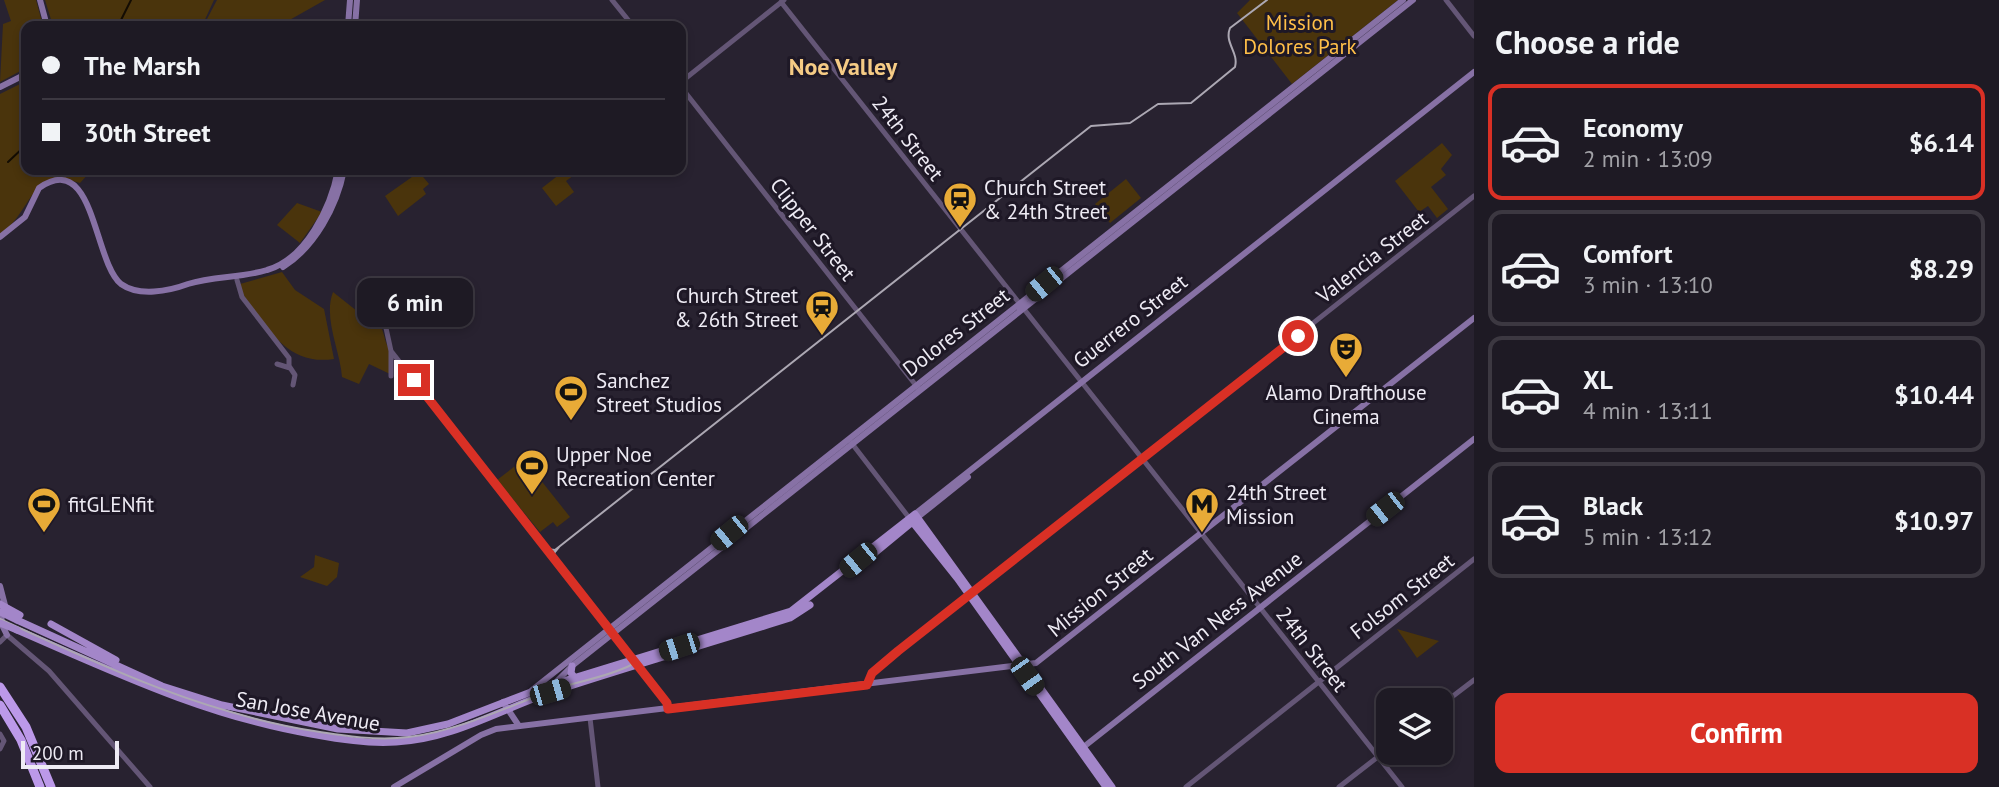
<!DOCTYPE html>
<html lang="en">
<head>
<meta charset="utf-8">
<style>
	:root { --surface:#1e1a24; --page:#26232c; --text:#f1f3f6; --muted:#a1a1a6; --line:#3c3841; --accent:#d93025 }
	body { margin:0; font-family:"PT Sans",sans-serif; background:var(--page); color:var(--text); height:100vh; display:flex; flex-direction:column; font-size:26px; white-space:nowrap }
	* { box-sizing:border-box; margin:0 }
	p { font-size:23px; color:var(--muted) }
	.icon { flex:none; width:38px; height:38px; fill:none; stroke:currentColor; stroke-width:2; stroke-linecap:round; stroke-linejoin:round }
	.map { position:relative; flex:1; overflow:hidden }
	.side { display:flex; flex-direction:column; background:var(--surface); width:525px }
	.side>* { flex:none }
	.banner { position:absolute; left:21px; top:21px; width:665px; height:154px; border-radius:14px; box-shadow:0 4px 10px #0003,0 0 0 2px var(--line); display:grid; align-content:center; height:154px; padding:0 21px; background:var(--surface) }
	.tools { position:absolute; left:1376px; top:688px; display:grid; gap:14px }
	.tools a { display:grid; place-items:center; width:77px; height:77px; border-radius:14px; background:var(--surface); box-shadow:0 4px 10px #0003,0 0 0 2px var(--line); font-size:35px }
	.scale { position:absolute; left:21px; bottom:18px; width:98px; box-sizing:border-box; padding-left:7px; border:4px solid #eeebf4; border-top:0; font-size:19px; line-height:24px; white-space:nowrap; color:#eeebf4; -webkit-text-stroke:5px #1e1826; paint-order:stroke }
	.end { position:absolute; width:32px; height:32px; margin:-16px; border:9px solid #d93025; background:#fff; box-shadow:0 0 0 4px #fff }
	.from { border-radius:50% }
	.bubble { position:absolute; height:49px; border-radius:14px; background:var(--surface); box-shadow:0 4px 10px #0003,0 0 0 2px var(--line); font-size:23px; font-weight:700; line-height:49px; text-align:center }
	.car { position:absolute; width:21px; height:42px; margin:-21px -10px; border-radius:9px; box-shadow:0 0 5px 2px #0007; background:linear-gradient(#222 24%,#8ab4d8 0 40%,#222 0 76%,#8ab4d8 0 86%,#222 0) }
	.banner b { display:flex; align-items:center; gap:24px; height:66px; font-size:26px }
	.banner b+b { border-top:2px solid var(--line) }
	.banner i { width:18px; height:18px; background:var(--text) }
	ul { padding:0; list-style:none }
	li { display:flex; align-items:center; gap:21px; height:116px; margin:0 14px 10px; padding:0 7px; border:4px solid var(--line); border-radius:14px }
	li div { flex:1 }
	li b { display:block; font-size:26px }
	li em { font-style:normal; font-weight:700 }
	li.active { border-color:var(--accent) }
	li>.icon { width:63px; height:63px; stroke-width:1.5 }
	h2 { padding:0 21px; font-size:32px; line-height:84px }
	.button { display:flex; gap:14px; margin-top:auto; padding:14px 21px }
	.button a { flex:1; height:80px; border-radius:14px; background:var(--accent); color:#fff; font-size:28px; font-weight:700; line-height:80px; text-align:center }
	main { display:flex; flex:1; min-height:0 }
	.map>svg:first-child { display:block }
	.green { fill:#4a340c }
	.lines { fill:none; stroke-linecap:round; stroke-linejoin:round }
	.stream { stroke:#130c03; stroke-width:2 }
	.tertiary { stroke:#645676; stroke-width:5 }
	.secondary { stroke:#8771a5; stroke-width:6 }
	.primary { stroke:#a386c9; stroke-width:7 }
	.motorway { stroke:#bc99e9; stroke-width:9 }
	.tram { stroke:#aca8b3; stroke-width:2 }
	.primary-bridge { stroke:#a386c9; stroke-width:7 }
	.route { stroke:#d93025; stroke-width:9 }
	.labels { text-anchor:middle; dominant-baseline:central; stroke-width:6; stroke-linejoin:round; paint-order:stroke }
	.park-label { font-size:21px; fill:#ffbf48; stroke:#1e1826 }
	.street-label { font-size:21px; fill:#eeebf4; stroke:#1e1826 }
	.poi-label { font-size:21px; fill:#eeebf4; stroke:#1e1826; text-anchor:start }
	.quarter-label { font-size:24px; font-weight:bold; fill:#f5cb85; stroke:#1e1826 }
</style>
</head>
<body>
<main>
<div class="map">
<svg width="1474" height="787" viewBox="0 0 1474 787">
	<rect width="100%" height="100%" fill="#282230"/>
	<path class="green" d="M4,0H36L43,26H26V68L0,82L3,24L11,21Z
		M45,0H214L202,26H53Z
		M217,0H325L286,22L288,26C260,26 233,27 207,19Z
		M1250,0H1398L1292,84L1237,13Z
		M26,81V170H92L80,183C28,167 34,211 0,234V94Z
		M1442,143L1452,155L1441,169L1446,175L1431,187L1448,209L1437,218L1428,206L1419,212L1395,181Z
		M565,170H574L577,173L566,181L574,192L556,206L542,188Z
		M419,172L429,184L423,189L426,194L398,216L385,196Z
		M1126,179L1141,198L1110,223L1095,204Z
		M297,203L322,212L300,243L277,225Z
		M282,272L295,290L324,309L334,359C287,366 269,329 243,295L240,284Z
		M436,277L430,290L387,326L381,319Z
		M333,292L372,323L377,321C386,331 383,343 391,351L390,374L369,364L359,384L342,377C340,350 323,318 333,292Z
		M524,459L570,517L557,527L553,522L540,532L497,480Z
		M315,555L339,563L337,577L327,586L300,577L314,567Z
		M1397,629L1439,641L1417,658Z"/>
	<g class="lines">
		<path class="stream" d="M118,26L131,0
			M8,162L26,145"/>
		<path class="tertiary" d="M612,0L633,26
			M1446,0L1474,36
			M781,2L1402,787
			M681,82L784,0
			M681,87L918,388
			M237,280L242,297L289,358V366L295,375L293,385
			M378,319L386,328L391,351L665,700L668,709
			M391,351V376
			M277,364L290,368
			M850,441L910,519
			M0,642L7,635L49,671L150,787
			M867,684L872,672L898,651L1474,196
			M1440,706L1474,680
			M590,718L598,787
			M0,734L4,741L0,749
			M1186,787L1474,559
			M1339,787L1388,749"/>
		<path class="secondary" d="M40,0L47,26
			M348,26L350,0
			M355,26L357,0
			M0,87L26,74
			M0,237L25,217L39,188C95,149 93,261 121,284C139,297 169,291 188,284C213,276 241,278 267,270C306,259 331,207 338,170
			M283,267C315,247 337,206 344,170
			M915,514L1474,72
			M918,517L968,477
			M0,586L6,609
			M1,609L2,625L7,635
			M555,683L572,666L1413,0
			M532,690L1403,0
			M503,702L519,726
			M1081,749L1474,439
			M394,787L481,735L496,729L1036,663L1474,318"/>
		<path class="primary" d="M910,519L957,578L1106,787
			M865,561L916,519
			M17,620L162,686L222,705L338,729L407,733L448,724L544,687L791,611L915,514L1112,787
			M51,624L116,660
			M17,630C114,672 206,716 311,734C339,739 368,744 396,742C453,739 499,710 552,692C630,666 711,643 790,618L810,605
			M572,666L571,673L575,678"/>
		<path class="motorway" d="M0,687L26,727L51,787
			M0,705L21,740L40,787"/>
		<path class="tram" d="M525,523L546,549L555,550L1091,126L1130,123L1158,104L1191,103L1235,67C1239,52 1224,43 1230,28L1267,0
			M0,619C102,666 202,713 314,731C345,736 377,741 409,737C457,731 505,708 550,691C576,681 606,678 631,665V655L556,559L554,553L559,547"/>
		<path class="primary-bridge" d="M0,604L20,615
			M0,612L17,620
			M0,623L17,630"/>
	</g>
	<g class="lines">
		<path class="route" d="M414,380L667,703L668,709L867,685L872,673L898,651L1298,336"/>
	</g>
	<defs>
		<g id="station-pin" transform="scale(1.75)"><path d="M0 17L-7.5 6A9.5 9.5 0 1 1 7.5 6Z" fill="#e8ab37" stroke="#1e1826"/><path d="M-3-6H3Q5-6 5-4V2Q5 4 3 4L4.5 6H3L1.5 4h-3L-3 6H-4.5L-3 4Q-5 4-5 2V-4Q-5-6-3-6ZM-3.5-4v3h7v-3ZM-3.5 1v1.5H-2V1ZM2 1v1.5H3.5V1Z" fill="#111"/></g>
		<g id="theatre-pin" transform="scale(1.75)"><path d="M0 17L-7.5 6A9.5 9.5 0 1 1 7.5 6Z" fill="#e8ab37" stroke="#1e1826"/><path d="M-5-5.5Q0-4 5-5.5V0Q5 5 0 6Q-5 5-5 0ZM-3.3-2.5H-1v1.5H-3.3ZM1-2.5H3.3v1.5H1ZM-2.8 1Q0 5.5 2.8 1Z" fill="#111"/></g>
		<g id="stadium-pin" transform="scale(1.75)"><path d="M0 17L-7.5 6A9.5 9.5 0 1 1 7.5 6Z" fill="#e8ab37" stroke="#1e1826"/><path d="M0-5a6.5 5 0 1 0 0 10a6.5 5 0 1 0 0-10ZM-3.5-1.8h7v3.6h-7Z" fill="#111"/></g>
		<g id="metro-pin" transform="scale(1.75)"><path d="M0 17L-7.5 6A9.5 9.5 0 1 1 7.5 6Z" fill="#e8ab37" stroke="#1e1826"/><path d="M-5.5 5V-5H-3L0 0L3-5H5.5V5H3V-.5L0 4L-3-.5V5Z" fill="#111"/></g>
	</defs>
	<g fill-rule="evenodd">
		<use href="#station-pin" x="960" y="199"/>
		<use href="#station-pin" x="822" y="307"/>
		<use href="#theatre-pin" x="1346" y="349"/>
		<use href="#stadium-pin" x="571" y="392"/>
		<use href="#stadium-pin" x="532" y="466"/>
		<use href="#stadium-pin" x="44" y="504"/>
		<use href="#metro-pin" x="1202" y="504"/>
	</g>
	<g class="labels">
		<g class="park-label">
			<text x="1300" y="22">Mission<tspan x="1300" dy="24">Dolores Park</tspan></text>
		</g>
		<g class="street-label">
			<text transform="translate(908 138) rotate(52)">24th Street</text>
			<text transform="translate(813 229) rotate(52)">Clipper Street</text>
			<text transform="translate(1372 257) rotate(-38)">Valencia Street</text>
			<text transform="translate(1130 321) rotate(-38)">Guerrero Street</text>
			<text transform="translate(956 332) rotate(-38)">Dolores Street</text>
			<text transform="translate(1100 592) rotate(-39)">Mission Street</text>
			<text transform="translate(1402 596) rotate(-38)">Folsom Street</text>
			<text transform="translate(1217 620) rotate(-38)">South Van Ness Avenue</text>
			<text transform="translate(1312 649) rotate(52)">24th Street</text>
			<text transform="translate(308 711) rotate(10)">San Jose Avenue</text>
		</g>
		<g class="poi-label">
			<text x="984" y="187">Church Street<tspan x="984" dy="24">&amp; 24th Street</tspan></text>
			<text x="798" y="295" text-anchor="end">Church Street<tspan x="798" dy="24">&amp; 26th Street</tspan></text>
			<text x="596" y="380">Sanchez<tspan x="596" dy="24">Street Studios</tspan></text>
			<text x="1346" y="392" text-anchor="middle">Alamo Drafthouse<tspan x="1346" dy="24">Cinema</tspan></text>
			<text x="556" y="454">Upper Noe<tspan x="556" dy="24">Recreation Center</tspan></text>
			<text x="1226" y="492">24th Street<tspan x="1226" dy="24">Mission</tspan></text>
			<text x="68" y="504">fitGLENfit</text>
		</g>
		<g class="quarter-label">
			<text x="843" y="66">Noe Valley</text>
		</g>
	</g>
</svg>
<div class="tools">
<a><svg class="icon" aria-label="layers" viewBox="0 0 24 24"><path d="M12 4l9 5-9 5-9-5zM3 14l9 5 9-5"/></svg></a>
</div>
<div class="scale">200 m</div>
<i class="end from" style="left:1298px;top:336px"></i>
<i class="end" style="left:414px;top:380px"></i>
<div class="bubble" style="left:357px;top:278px;width:116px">6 min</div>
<i class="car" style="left:1044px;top:284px;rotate:231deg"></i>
<i class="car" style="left:1385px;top:509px;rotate:232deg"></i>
<i class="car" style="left:729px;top:533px;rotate:231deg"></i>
<i class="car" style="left:858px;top:560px;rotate:231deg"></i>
<i class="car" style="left:679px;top:647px;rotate:252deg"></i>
<i class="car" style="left:1027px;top:676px;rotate:145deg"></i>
<i class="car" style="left:550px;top:692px;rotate:74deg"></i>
<div class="banner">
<b><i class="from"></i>The Marsh</b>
<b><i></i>30th Street</b>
</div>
</div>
<section class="side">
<h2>Choose a ride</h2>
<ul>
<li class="active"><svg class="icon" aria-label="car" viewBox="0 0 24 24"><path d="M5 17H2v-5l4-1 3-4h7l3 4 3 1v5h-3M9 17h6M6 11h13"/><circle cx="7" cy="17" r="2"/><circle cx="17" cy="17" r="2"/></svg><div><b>Economy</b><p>2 min · 13:09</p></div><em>$6.14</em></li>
<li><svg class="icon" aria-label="car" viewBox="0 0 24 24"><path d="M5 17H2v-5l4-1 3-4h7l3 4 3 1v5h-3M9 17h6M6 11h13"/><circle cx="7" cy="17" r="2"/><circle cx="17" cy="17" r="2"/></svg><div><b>Comfort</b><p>3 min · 13:10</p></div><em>$8.29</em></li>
<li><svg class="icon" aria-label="car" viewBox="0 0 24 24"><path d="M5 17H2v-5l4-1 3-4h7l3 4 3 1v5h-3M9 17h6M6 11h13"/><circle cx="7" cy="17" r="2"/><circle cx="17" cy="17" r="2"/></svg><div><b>XL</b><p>4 min · 13:11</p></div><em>$10.44</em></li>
<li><svg class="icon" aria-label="car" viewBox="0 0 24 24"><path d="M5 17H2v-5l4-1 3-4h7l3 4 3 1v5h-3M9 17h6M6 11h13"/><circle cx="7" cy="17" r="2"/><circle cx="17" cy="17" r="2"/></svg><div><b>Black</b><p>5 min · 13:12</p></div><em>$10.97</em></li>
</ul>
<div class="button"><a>Confirm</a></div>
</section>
</main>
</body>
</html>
